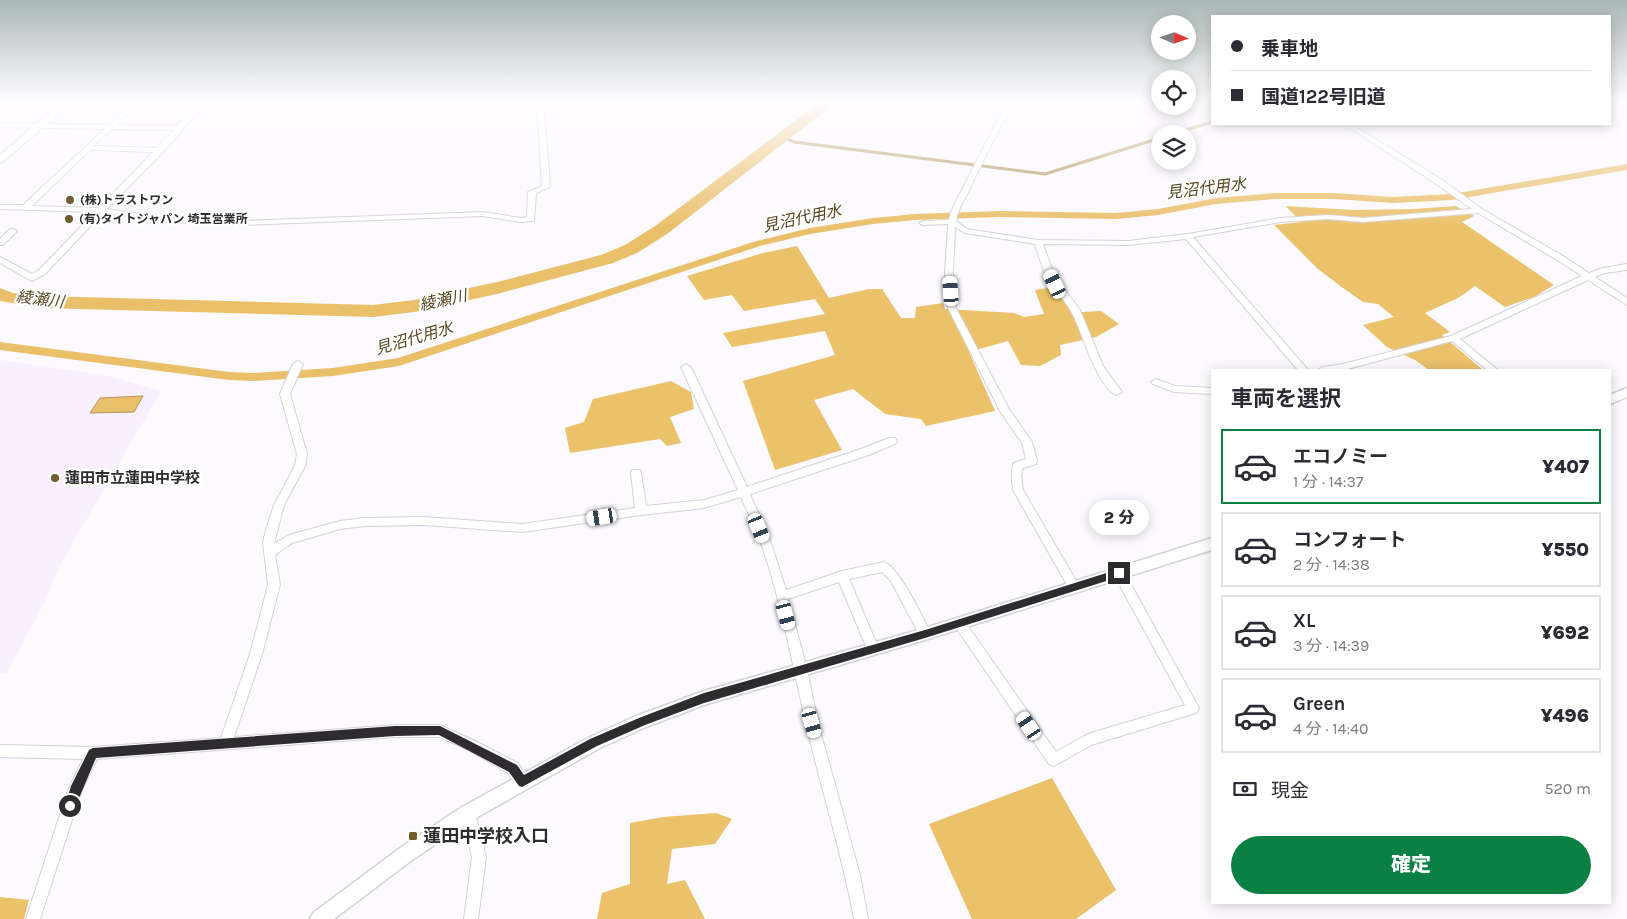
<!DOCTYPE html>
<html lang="ja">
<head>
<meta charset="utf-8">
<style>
	:root { --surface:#fff; --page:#f2f2f3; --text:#2b2b33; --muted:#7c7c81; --line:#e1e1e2; --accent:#0b8043 }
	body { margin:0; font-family:Karla,"Noto Sans JP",sans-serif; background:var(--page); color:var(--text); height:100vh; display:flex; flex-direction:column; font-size:19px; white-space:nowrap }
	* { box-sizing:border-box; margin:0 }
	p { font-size:16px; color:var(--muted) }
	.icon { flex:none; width:28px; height:28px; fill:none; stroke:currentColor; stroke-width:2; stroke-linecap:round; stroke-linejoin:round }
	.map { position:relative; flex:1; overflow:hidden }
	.sheet { position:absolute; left:1211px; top:369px; width:400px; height:535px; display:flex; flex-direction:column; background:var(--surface); border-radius:0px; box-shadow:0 2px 12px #0003 }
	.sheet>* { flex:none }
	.top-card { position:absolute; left:1211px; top:15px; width:400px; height:110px; border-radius:0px; box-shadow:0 2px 12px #0003; display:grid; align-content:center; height:110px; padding:0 20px; background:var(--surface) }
	.needle { width:32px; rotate:92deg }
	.fabs { position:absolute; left:1151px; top:15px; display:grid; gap:10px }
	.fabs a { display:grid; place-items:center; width:45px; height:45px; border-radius:50%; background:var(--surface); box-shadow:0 2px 12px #0003; font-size:25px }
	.end { position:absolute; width:22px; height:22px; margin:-11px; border:6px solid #2e2c2f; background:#fff; box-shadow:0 0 0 2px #fff }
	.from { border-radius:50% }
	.bubble { position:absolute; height:35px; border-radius:18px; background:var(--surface); box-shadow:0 2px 12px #0003; font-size:16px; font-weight:800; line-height:35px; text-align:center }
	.car { position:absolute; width:15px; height:30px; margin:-15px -8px; border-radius:6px; box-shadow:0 0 4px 1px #0007; background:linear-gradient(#fff 24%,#345 0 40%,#fff 0 76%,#345 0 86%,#fff 0) }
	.top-card b { display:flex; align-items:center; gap:18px; height:48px; font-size:19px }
	.top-card b+b { border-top:1px solid var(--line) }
	.top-card i { width:12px; height:12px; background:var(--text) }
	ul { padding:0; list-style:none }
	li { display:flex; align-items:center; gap:15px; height:75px; margin:0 10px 8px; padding:0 10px; border:2px solid var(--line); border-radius:0px }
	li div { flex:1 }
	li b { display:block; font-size:19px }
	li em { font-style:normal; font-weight:800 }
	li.selected { border-color:var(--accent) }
	li>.icon { width:45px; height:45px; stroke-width:1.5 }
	h2 { padding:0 20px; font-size:22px; line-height:60px }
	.pay { display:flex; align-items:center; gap:12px; height:55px; padding:0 20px; font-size:19px }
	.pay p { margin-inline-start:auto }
	.primary-button { display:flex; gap:10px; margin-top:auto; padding:10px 20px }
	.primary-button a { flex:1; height:58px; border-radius:30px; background:var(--accent); color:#fff; font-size:20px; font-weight:800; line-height:58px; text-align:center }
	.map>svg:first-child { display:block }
	.built { fill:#f8f0fe }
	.forest { fill:#ebc16a }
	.water { fill:#eabf69; stroke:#b29358 }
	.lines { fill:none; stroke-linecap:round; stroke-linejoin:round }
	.stream { stroke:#b29358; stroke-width:3 }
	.canal { fill:#eabf69; fill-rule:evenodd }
	.river { fill:#eabf69; fill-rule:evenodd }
	.minor-casing { stroke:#d5d1d8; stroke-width:2 }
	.tertiary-casing { stroke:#d5d1d8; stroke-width:3 }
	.secondary-casing { stroke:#d5d1d8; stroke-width:2 }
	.minor { fill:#fff; fill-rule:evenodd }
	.tertiary { fill:#fff; fill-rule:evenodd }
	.secondary { fill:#fff; fill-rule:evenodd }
	.route { fill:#2e2c2f }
	.poi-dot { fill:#735c2c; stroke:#fff; stroke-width:2 }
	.labels { text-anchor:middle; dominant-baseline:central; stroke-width:4.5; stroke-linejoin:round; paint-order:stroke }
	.far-poi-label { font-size:12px; font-weight:bold; fill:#2e2c2f; stroke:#fff; text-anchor:start }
	.poi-label { font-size:15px; font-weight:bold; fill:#2e2c2f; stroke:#fff; text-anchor:start }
	.water-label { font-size:16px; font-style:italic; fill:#584621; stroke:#fff }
	.near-poi-label { font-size:18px; font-weight:bold; fill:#2e2c2f; stroke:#fff; text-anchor:start }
</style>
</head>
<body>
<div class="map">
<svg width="1627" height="919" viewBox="0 0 1627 919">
	<rect width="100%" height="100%" fill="#fcf9ff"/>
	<path class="built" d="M0,360L109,376L161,391L60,565L43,606L6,673H0Z"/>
	<path class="forest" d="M1285,206L1354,210L1413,209L1456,206L1474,216L1462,222L1554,285L1534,297L1505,307L1475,286L1458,298L1425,313L1450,332L1442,335L1483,370H1429L1415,360L1387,347L1363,325L1394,317L1378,304L1363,302L1343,288L1318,269L1274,225L1302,222Z
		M797,246L829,298L869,289H882L901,318H915L916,307L943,303L945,309L1014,313L1024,317L1044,314L1035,290C1062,285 1067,291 1082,312L1101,311L1119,324L1096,337L1060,345L1061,355L1040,366L1021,365L1008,341L969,352L995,411L926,426L921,419L885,414L853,389L814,400L842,450L775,470L743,381L835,355L825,331L732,347L723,333L825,314L815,299L744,311L732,295L704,300L687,276L763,253Z
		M671,381L691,392L694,409L670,417L681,443L667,446L660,439L570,453L565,428L584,422L593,399Z
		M1052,778L1116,890L1076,919H972L929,824Z
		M716,813L732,819L715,844L672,849L667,884L685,880L705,919H597L602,893L630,884V823L663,817Z
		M0,897L29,900L24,919H0Z"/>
	<path class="water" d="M143,396L134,412L90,413L100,398Z"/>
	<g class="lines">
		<path class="stream" d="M1173,134L1212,122
			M783,137L794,142L1045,174L1160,138"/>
		<path class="canal" d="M1627,164V170L1452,200L1393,203L1334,199H1274L1216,204L1158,215L1116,219L999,217L915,220L873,224L810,234L760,246L399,366L333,376L254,381L229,380L0,350V342L229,372L254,373L333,368L398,358L753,242L810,228L873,218L915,214L999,211L1116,213L1158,209L1216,198L1274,193H1334L1393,197L1452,194Z"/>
		<path class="river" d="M823,100H839L667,234L637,253L613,263L497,294L414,312L373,317L41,308L0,301V288L13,293L41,296L373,305L414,300L497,282L601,255L625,245L655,226Z"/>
		<g class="minor-casing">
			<path id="minor" d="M5,100H12L0,109V104Z
				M135,100H142L117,125L177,126L202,100H209L163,152L107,209L167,218L241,221L483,212L521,218L527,217L528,192L542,186L537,100H543L550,187L536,193L534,221L521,222L483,216L241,225L167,222L103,213L45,274L32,281L0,263V257L32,274L39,270L95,212L0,209V205H23L105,129L0,127V123L109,125ZM112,129L174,130L156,148L94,146ZM90,150L153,152L99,208L32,206Z
				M1009,100H1015C999,128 985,157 971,186C965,200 959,205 956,221L967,229L1038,240L1128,241L1188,234L1280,218L1328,215L1363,218L1472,209L1435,183L1344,124H1351L1441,179L1482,209L1563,256L1589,273L1603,268L1627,264V270L1604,273L1595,277L1627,298V305L1588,280L1460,339L1498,370H1487L1452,341L1344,370H1318L1323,367L1343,364L1451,336L1582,276L1557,260L1478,213L1363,222L1328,219L1280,222L1193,237L1308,370H1298L1186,239L1128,245L1043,244L1054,275L1080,310L1103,366L1122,392L1117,395C1097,388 1083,334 1073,315C1067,302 1056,292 1049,280C1042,269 1039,256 1035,244L965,233L955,227L953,273L956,308L1009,409L1032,442L1037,461L1036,464L1023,468L1021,475L1023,490L1078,584L1080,587L1078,590L1074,592L1070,590L1013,490C1012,480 1010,472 1014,463L1026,459L1022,443L1000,411L948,308L945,273L948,224L923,225L919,223L923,221L949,220C952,205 959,197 965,184C979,156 993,128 1009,100Z
				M10,229H13L17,231L3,245H0V239Z
				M298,361L303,364L290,394L307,454L305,466L284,505L274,544L289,535L340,521L364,518L424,517L522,524L635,508L631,473L632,470H640L641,473L646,506L704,500L738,490L681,367L686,364L691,367L747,487L861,449L889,438H895L897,441L895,444L869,455L750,494L772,546L786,590L842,571L884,562C900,568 923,618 931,634L929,638L925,639L921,638L891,581L882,572L849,579L879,649L877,653L873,654L869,653L839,582L788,599L807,669L818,723L860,875L868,919H854C842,853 821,789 806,723C792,664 782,604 762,546C756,529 748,513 741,497L704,508L641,515L522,532L424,525L364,526L340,529L292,543L275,555L280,585L262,654L234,737L395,725H440L475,741L518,763L529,782L527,787L522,789L517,787L508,773L467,749L439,737H395L97,759L81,792L40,919H26L68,790L83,759L0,757V745L93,747L221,738L250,654L268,585L263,542L266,530L274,505L295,466L297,454L280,394L293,364Z
				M1156,379L1175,386L1212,388V394L1174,392L1153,384L1151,382Z
				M1119,568L1123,570L1199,708L1197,712L1193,714L1091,745L1054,766L1049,764L953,623L955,619L959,618L963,619L1056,752L1088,734L1185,705L1113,573L1115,570Z
				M468,806L473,808L475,813L486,857L478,919H464L472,857L461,813L463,808Z"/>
		</g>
		<g class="tertiary-casing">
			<path id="tertiary" d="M1627,388V397L1610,404V395Z
				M1212,538V550L925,640L704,705L646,727L600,748L474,819L412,860L334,919H310L313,913L400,848L462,807L588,738L636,716L704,691L925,628Z"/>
		</g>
		<g class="secondary-casing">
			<path id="secondary" d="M64,100H74L3,162L0,163V155Z"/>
		</g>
		<use href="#minor" class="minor"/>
		<use href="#tertiary" class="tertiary"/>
		<use href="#secondary" class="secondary"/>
	</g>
	<linearGradient id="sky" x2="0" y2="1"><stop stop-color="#a9b8b5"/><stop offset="0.44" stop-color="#fefcff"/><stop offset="1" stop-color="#fefcff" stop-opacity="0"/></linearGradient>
	<rect width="1627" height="229" fill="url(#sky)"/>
	<path class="route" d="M1119,569L1123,573L1119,577L925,638L704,703L645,725L597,746L522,787L519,786L509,772L439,735L395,736L96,758L74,810L70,811L66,810L65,806L71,786L89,750L93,748L395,726H440L517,765L524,775L590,739L639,718L704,693L925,630Z"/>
	<g class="poi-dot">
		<circle cx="70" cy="200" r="5"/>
		<circle cx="69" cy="219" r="5"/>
		<circle cx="55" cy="478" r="5"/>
		<rect x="408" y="831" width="10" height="10" rx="2.5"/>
	</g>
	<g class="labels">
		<g class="far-poi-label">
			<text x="80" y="200">(株)トラストワン</text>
			<text x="79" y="219">(有)タイトジャパン 埼玉営業所</text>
		</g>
		<g class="poi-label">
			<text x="65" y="478">蓮田市立蓮田中学校</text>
		</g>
		<g class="water-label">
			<text transform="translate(1206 188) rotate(-7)">見沼代用水</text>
			<text transform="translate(802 218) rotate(-12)">見沼代用水</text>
			<text transform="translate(40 299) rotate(7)">綾瀬川</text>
			<text transform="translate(443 300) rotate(-12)">綾瀬川</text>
			<text transform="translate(414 338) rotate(-16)">見沼代用水</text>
		</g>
		<g class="near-poi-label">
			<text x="423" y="836">蓮田中学校入口</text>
		</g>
	</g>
</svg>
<div class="fabs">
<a><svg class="needle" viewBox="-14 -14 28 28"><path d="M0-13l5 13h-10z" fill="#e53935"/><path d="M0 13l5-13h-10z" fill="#7c7c81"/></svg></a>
<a><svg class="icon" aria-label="locate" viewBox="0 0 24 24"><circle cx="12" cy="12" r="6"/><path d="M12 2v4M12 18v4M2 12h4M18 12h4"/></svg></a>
<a><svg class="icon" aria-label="layers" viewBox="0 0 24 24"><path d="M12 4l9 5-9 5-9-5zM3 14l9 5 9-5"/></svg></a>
</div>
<i class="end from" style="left:70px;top:806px"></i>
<i class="end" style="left:1119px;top:573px"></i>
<div class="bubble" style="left:1089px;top:500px;width:60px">2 分</div>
<i class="car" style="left:1055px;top:284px;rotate:335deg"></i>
<i class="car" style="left:951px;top:291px;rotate:356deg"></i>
<i class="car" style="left:602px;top:517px;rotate:261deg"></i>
<i class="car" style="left:759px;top:528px;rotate:157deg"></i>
<i class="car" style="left:786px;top:615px;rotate:165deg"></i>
<i class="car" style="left:812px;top:723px;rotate:164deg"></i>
<i class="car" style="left:1029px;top:726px;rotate:326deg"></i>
<div class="top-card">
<b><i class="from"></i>乗車地</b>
<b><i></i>国道122号旧道</b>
</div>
<section class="sheet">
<h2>車両を選択</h2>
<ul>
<li class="selected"><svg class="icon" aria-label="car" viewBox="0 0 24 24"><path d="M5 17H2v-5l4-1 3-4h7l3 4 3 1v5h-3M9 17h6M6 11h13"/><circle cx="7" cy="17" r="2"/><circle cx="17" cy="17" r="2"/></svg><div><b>エコノミー</b><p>1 分 · 14:37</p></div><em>¥407</em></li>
<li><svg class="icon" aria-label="car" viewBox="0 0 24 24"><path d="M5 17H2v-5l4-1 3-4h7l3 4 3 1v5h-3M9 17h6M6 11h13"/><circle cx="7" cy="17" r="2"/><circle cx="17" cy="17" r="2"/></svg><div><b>コンフォート</b><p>2 分 · 14:38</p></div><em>¥550</em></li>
<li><svg class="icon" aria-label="car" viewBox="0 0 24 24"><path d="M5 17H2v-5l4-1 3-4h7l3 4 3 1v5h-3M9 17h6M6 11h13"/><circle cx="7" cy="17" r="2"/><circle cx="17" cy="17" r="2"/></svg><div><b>XL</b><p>3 分 · 14:39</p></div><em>¥692</em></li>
<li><svg class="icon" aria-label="car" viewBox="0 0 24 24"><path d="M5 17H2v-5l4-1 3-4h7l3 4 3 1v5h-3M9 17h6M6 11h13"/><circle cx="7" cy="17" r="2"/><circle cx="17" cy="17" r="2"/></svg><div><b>Green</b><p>4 分 · 14:40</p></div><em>¥496</em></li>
</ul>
<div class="pay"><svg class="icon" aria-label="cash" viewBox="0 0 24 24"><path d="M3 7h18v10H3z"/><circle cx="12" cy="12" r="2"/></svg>現金<p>520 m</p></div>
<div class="primary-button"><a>確定</a></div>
</section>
</div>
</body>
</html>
